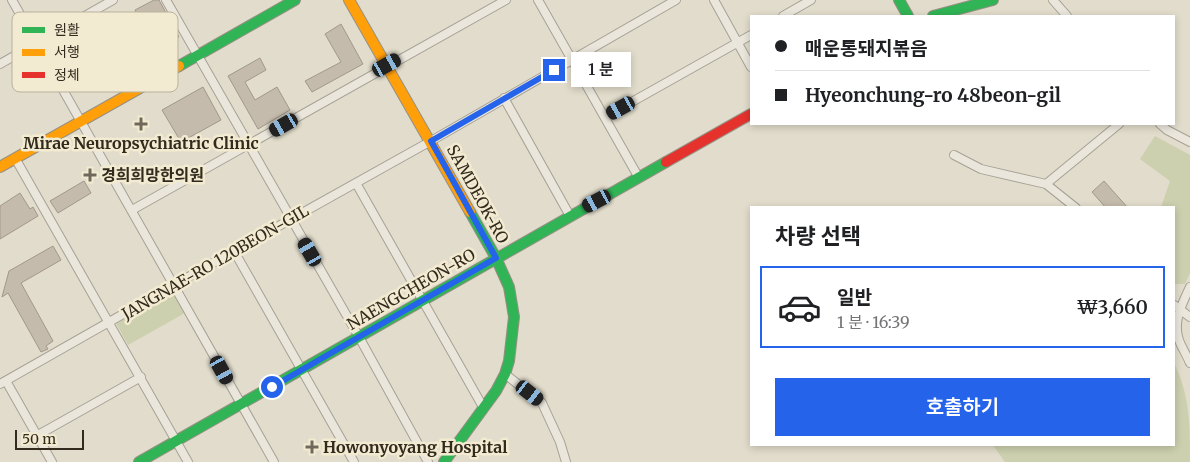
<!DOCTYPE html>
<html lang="ko">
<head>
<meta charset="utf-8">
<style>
	:root { --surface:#fff; --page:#f2f2f2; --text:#202124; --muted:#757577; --line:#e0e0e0; --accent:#2563eb }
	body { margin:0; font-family:Merriweather,"Noto Sans KR",serif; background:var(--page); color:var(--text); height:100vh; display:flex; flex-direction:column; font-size:19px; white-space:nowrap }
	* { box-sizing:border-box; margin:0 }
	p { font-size:16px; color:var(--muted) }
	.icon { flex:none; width:28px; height:28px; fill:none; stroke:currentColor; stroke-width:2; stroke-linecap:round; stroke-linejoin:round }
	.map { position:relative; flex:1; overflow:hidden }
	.side { position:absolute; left:750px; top:206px; width:425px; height:240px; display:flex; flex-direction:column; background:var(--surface); border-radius:0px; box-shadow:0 2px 8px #0003 }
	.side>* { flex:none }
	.top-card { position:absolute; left:750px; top:15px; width:425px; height:110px; border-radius:0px; box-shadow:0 2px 8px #0003; display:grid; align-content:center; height:110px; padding:0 25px; background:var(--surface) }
	.scale { position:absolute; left:15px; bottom:12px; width:69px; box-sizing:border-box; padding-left:5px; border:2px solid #332a1e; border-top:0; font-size:14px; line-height:18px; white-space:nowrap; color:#332a1e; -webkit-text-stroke:4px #f2ebd1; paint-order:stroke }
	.end { position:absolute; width:22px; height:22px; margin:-11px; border:6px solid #2563eb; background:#fff; box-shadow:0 0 0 2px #fff }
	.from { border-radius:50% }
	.bubble { position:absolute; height:35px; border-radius:0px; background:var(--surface); box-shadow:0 2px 8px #0003; font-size:16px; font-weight:600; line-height:35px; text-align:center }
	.car { position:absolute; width:15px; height:30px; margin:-15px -8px; border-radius:6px; box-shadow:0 0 4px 1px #0007; background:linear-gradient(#222 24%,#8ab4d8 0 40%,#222 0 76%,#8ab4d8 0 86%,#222 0) }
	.top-card b { display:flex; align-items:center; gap:18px; height:48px; font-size:19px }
	.top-card b+b { border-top:1px solid var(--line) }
	.top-card i { width:12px; height:12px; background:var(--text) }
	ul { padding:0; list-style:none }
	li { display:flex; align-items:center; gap:15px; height:82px; margin:0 10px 8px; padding:0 15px; border:2px solid transparent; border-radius:0px }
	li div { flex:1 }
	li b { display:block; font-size:19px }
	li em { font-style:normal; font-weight:600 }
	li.current { border-color:var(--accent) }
	li>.icon { width:45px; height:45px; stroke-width:1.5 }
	h2 { padding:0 25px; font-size:22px; line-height:60px }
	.cta { display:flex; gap:10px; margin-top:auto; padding:10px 25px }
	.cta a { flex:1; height:58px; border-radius:0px; background:var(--accent); color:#fff; font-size:20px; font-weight:600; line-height:58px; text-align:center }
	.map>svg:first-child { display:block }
	.green { fill:#cdd0ae }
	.building { fill:#c4bbac; stroke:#a1988b }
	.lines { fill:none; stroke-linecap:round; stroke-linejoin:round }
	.street-casing { stroke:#a6a195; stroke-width:10 }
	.fast-casing { stroke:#969084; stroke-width:12 }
	.slow-casing { stroke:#969084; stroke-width:12 }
	.jam-casing { stroke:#969084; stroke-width:12 }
	.street { stroke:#eae6dc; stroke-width:8 }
	.fast { stroke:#30b455; stroke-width:10 }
	.slow { stroke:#ff9f0a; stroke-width:10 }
	.jam { stroke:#e5322d; stroke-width:10 }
	.route { stroke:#2563eb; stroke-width:6 }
	.poi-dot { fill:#70685b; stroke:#f2ebd1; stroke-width:2 }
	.labels { text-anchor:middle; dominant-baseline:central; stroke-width:5; stroke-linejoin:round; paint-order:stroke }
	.poi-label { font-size:16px; font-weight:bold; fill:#332a1e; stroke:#f2ebd1; text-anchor:start }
	.street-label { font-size:16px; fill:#332a1e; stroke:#f2ebd1 }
	.key { fill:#f2ebd1; stroke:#b9b19b; stroke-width:1 }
	.key-label { font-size:14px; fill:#332a1e }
</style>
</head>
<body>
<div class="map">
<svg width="1190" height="462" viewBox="0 0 1190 462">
	<rect width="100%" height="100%" fill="#e1dccb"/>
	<path class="green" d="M1155,136L1190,155V273L1185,284H1174V208L1161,207L1170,181L1140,159Z
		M174,291L185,313L128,345L116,323Z
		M1174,363C1190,395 1190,427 1190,462H1005L993,445H1174Z"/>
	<path class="building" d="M154,0H159L179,37L157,50L143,24L85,55L80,45L137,14L135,10Z
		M341,24L363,64L312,92L305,81L341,62L325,34Z
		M260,58L266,70L245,82L255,100L277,87L290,110L258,129L228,76Z
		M203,87L221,120L181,142L162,110Z
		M84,181L91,193L58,213L50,201Z
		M1104,181L1128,208H1106L1092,192Z
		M20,193L30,209L33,207L38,216L0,239V206Z
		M53,246L61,260L21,283L53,341L46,346L48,349L41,352L8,293L2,297L9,271Z"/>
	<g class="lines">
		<g class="street-casing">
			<path id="street" d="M12,0L274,462
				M166,0L359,337L428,462
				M538,0L639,178
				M714,0L751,67
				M1053,0L1067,16
				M783,16L811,0
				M0,64L113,0
				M504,98L570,216
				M605,117L751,35
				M1160,124L1167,130L1190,142
				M954,155L981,169L1046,184L1076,208
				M15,158L188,462
				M356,183L483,407
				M1046,184L1119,124
				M132,210L506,0
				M234,251L354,462
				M1190,287C1181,306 1171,324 1181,345C1184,351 1187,356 1190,363
				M1174,305L1190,317
				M505,374L542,403L560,442L566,462
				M6,381L52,462
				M0,384L234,251L431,141L676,0
				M38,435L141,377"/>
		</g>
		<g class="fast-casing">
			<path id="fast" d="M899,0L908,16
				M933,16L993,0
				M179,66L295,0
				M139,462L666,162
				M444,462L496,391L505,374L509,361L514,317L509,287L496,258L470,212"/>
		</g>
		<g class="slow-casing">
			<path id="slow" d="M349,0L470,212
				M0,167L179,66"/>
		</g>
		<g class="jam-casing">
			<path id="jam" d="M666,162L751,114"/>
		</g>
		<use href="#street" class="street"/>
		<use href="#fast" class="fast"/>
		<use href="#slow" class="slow"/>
		<use href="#jam" class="jam"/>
	</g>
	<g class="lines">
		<path class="route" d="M272,387L496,258L431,141L554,70"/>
	</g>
	<g class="poi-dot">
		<path d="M138.5 116.5h5v5h5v5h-5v5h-5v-5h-5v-5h5z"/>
		<path d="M87.5 167.5h5v5h5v5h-5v5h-5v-5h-5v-5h5z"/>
		<path d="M309.5 439.5h5v5h5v5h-5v5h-5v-5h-5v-5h5z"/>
	</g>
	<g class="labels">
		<g class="poi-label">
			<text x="141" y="143" text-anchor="middle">Mirae Neuropsychiatric Clinic</text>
			<text x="101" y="175">경희희망한의원</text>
			<text x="323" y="447">Howonyoyang Hospital</text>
		</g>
		<g class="street-label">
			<text transform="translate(478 194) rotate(61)">SAMDEOK-RO</text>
			<text transform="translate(215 262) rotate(-30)">JANGNAE-RO 120BEON-GIL</text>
			<text transform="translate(411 289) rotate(-30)">NAENGCHEON-RO</text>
		</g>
	</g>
	<rect x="12" y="12" width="166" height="80" rx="8" class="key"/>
	<rect x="22" y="27" width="23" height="6" fill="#30b455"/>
	<rect x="22" y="49" width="23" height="7" fill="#ff9f0a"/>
	<rect x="22" y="72" width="23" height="6" fill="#e5322d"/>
	<g class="key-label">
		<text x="54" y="35">원활</text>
		<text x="54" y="57">서행</text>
		<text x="54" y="80">정체</text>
	</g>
</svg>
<div class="scale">50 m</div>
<i class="end from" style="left:272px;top:387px"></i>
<i class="end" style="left:554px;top:70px"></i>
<div class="bubble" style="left:571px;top:52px;width:60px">1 분</div>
<i class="car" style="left:387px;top:65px;rotate:61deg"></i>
<i class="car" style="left:621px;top:108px;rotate:241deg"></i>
<i class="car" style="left:284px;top:125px;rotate:240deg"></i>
<i class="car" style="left:597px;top:201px;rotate:242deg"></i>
<i class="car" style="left:310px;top:252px;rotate:330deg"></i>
<i class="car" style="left:222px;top:370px;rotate:151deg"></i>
<i class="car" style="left:530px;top:393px;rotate:128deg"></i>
<div class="top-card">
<b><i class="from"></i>매운통돼지볶음</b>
<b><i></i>Hyeonchung-ro 48beon-gil</b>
</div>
<section class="side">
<h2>차량 선택</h2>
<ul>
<li class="current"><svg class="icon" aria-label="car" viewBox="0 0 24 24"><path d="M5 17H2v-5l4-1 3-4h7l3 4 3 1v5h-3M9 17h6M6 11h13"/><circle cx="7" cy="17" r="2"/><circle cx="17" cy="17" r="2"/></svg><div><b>일반</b><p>1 분 · 16:39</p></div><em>₩3,660</em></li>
</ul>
<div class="cta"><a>호출하기</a></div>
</section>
</div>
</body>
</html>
